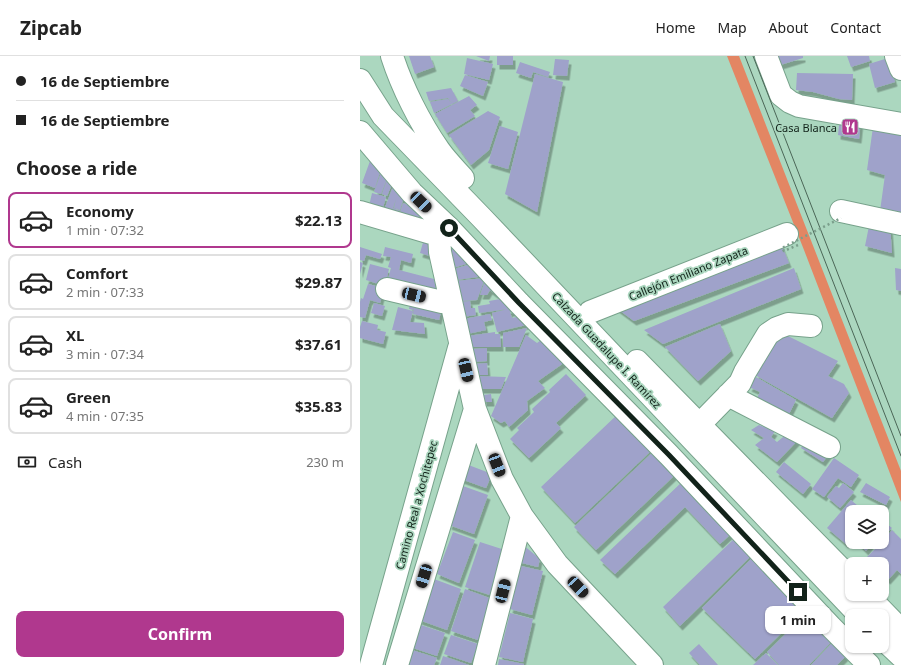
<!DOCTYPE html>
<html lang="en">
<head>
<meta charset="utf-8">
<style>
	:root { --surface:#fff; --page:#f2f2f2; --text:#222; --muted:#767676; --line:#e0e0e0; --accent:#b0388e }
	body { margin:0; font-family:"Noto Sans",sans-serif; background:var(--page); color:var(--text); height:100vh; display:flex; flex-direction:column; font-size:15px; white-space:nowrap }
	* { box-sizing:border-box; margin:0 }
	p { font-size:13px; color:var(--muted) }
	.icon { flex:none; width:22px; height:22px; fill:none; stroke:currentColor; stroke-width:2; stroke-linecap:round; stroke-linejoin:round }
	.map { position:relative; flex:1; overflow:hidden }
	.side { display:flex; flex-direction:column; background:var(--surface); width:360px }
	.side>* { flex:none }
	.banner { display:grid; align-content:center; height:88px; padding:0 16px; background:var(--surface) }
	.buttons { position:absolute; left:485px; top:449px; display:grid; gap:8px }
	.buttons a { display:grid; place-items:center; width:44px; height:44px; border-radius:8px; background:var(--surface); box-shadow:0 1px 3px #0004; font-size:20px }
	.end { position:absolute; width:18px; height:18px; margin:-9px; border:5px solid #12231a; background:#fff; box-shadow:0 0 0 2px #fff }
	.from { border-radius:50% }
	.bubble { position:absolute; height:28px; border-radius:8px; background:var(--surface); box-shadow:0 1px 3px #0004; font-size:13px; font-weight:700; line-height:28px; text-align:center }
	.car { position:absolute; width:12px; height:24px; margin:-12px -6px; border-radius:5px; box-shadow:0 0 3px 1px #0007; background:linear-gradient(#222 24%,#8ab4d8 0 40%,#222 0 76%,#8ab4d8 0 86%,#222 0) }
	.banner b { display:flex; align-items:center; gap:14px; height:38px; font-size:15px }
	.banner b+b { border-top:1px solid var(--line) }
	.banner i { width:10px; height:10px; background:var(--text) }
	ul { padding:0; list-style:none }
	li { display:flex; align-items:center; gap:12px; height:56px; margin:0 8px 6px; padding:0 8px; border:2px solid var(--line); border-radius:8px }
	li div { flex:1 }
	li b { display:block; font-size:15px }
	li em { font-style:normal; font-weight:700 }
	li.current { border-color:var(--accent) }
	li>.icon { width:36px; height:36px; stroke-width:1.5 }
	h2 { padding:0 16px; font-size:18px; line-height:48px }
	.pay { display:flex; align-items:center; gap:10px; height:44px; padding:0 16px; font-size:15px }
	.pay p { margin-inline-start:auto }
	.primary-button { display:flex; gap:8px; margin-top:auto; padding:8px 16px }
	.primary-button a { flex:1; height:46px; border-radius:8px; background:var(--accent); color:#fff; font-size:16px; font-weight:700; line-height:46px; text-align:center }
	header { display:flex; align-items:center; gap:24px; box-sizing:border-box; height:56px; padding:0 20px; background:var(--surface); border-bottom:1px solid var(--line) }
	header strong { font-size:19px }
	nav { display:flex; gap:22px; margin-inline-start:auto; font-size:14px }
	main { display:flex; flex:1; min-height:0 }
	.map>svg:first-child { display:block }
	.green { fill:#e38663 }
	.building { fill:#9fa2ca; filter:url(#shadow) }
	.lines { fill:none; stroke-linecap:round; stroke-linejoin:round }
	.minor-casing { stroke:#77a28b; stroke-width:24 }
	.major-casing { stroke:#77a28b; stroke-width:24 }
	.minor { stroke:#fff; stroke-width:22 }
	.major { stroke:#fff; stroke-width:22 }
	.tram { stroke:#4b6657; stroke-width:1 }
	.path-bridge { stroke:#7b9f8c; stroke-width:2.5; stroke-dasharray:2 3; stroke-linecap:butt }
	.route { stroke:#12231a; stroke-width:5 }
	.labels { text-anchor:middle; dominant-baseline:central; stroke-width:3.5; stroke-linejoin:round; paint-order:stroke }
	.poi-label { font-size:11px; fill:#12231a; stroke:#abd7bf; text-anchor:end }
	.street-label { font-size:11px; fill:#12231a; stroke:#abd7bf }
</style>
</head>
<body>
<header>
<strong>Zipcab</strong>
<nav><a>Home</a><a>Map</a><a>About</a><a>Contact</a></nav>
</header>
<main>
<section class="side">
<div class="banner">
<b><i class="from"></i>16 de Septiembre</b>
<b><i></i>16 de Septiembre</b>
</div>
<h2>Choose a ride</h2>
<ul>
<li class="current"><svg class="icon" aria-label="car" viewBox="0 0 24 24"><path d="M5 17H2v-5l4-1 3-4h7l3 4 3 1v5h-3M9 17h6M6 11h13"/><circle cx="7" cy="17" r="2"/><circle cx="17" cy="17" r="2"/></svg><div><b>Economy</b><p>1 min · 07:32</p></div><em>$22.13</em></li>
<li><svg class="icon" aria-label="car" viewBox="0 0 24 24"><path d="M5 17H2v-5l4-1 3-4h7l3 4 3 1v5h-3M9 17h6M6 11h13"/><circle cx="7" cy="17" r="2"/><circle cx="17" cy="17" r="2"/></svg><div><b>Comfort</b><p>2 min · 07:33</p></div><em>$29.87</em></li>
<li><svg class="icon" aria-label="car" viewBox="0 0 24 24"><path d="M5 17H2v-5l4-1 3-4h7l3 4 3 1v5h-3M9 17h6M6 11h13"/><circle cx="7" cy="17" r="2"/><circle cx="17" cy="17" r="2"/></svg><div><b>XL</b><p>3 min · 07:34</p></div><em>$37.61</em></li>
<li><svg class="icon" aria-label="car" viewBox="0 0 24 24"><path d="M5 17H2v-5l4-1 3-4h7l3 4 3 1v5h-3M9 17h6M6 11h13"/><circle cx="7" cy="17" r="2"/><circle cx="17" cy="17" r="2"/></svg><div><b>Green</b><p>4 min · 07:35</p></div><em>$35.83</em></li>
</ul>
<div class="pay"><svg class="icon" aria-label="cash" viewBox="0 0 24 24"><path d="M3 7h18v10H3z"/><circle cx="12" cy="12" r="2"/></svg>Cash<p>230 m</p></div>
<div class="primary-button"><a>Confirm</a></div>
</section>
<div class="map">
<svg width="541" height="609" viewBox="0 0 541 609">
	<defs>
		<filter id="shadow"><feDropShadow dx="2.5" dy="4.5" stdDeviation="0" flood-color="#0004"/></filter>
	</defs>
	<rect width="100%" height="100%" fill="#abd7bf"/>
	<path class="green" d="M367,0H379L541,415V446L444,194Z"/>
	<path class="building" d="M49,0H70L74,11L55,18Z
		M116,0H130L129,5Z
		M137,0H153V9H137Z
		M413,0H443V2L417,10Z
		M487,0H509L510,5L491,11Z
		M107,2L133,8L129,24L104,18Z
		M528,2L535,26L515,32L509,8Z
		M195,3L209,4L207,20L193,19Z
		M160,6L190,16L188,21L173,16L171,22L156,17Z
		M437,17L493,18L492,44L479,43L453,36L436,34Z
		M175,18L203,26L177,156L145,138Z
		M105,19L128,26L123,40L100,30Z
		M91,32L98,45L92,48L88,42L69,45L66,36Z
		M109,40L117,49L110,54L115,60L87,77L75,58Z
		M88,43L92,48L74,57L70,46Z
		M128,55L140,61L129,94L111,109L89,79Z
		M480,60L501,64L499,83L478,79Z
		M140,70L158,76L148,113L128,107Z
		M513,71L541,76V161L520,155L525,119L507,114Z
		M10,105L17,108L21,113L15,132L2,127Z
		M22,114L28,120L21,138L14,136Z
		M28,121L33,126L27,140L22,138Z
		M34,128L44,141L40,154L34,152L36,143L33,152L40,155L38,159L24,154Z
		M12,137L26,141L22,155L9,150Z
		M49,144L65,159V169L39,160L43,147L48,149Z
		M510,165L530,169L532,197L505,190Z
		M64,183L68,184L70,200L60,197Z
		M420,185L429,207L274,265L255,251Z
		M0,191L22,198L20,203L6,199L4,205L0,204Z
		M25,191L53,198L51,207L41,204L39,214L74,223L78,244L26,231L31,212L28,211L31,201L23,200Z
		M87,191H94L109,207L93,212Z
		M0,206L3,207L0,218Z
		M10,208L29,213L25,230L6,224Z
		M111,208L125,220L96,224L94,213Z
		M434,212L441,233L303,288L284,274Z
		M535,212L541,213V235L536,234Z
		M125,222L117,244L100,245L96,225Z
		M126,222L138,240L130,234L127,239H120Z
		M8,228L24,232L20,247L10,244L5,262L0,261V246L1,242L3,243Z
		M51,241L83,247L79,264L53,258L54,251L53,254L49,253Z
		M146,242L148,253L119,257L118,250L130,248L129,245Z
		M110,245L111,252H115L116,259L102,261L100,246Z
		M14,247L25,250L22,260L11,257Z
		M38,251L53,255L50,266L64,267L65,278L32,274Z
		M152,252L153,256H150L152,262L164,259L166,269L137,276L132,257Z
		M130,258L132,264L124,266L126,274L107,278L104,263Z
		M2,265L18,269L17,274L26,276L23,288L0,282V271Z
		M360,268L371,295L338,325L305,291Z
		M167,272L159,291H143V277Z
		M135,276V278H140L141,291H110L108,280Z
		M420,276L478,305L468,320L484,328L489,337L472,362L395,319Z
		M166,279L177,287L184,282L205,306L178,325L185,332L167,345L168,354L149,371L145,365L141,367L131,360Z
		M127,292V305L114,306L113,293Z
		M127,307L128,319H115L114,308Z
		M206,318L226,339L196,367L201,372L169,402L150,383L159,374L157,372L174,356L172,353L190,336L189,334Z
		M116,320L146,321L141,333H119Z
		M396,321L436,344L427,362L395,346L400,336L389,331Z
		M131,338L132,346H124L123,339Z
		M259,357L293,393L215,467L181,431Z
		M399,369L415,375L411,381L417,386L428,377L438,384L417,406L395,389L404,382L391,374Z
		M446,384L469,398L463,406L441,392Z
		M295,394L317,417L236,494L214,471Z
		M474,402L499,419L491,431L478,422L464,441L452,433Z
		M424,406L451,428L443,438L416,416Z
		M106,408L132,418L126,432L101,423Z
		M323,425L373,476L360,488L325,451L255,518L240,504Z
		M483,427L494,436L480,452L467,441L476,430L479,432Z
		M506,427L530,441L526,449L500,436Z
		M103,430L128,439L114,478L89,469Z
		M491,444L505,456H492V481L486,488L467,472Z
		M522,464L532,472L522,482Z
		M532,474L541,483V518L537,514L528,524L522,519V508H510L505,503L522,486Z
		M93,476L115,484L99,527L77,518Z
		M376,481L393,498L320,570L303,551Z
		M120,486L148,495L133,540L105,531Z
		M499,486H513L506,495L498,487Z
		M162,488L180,503L178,511L158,506Z
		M392,502L444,555L395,603L342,552Z
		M161,510L183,515L172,559L150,553Z
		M74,523L101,533L87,574L59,564Z
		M105,533L132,543L118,584L91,575Z
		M150,557L173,563L163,606L139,601Z
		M446,558L474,583L449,609H419L407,596Z
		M58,568L85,577L77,600L50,591Z
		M91,579L118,588L111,607L84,598Z
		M472,587L486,600L477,609H451Z
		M339,588L358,609H340L329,597Z
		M49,593L77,602L74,609H44Z
		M406,597L418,609H393Z
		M83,600L109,609H80Z
		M139,603L164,608V609H138Z"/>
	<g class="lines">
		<g class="minor-casing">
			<path id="minor" d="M406,0L421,39L430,46L439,50L541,68
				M536,0L541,13
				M0,76L52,137L89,172L159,247L309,399L471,571L509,609
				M481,155L541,168
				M0,156L71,177H79L89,172
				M79,177L80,196L115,353L142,423L162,460L197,508L292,609
				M27,233L82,246H90
				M230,256L427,178
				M368,339L469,391
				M340,368L380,327L385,316L408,278L417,272L428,268L451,270
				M11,609L99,292
				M37,609L115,353
				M124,609L162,460"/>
		</g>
		<g class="major-casing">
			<path id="major" d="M32,0C42,31 60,67 79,94C86,104 95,113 103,122
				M0,24L23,60L121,161L500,560
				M277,305L492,524
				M506,538L541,574
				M522,582L541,600"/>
		</g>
		<use href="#minor" class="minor"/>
		<use href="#major" class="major"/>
		<path class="tram" d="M385,0L541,400
			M393,0L541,380"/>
		<path class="path-bridge" d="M438,189L424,195L422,192L481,162"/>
	</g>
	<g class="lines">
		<path class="route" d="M89,172L159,247L309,399L438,536"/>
	</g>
	<defs>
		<g id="restaurant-square" transform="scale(0.9)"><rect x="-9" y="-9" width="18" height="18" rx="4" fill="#b0388e" stroke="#abd7bf"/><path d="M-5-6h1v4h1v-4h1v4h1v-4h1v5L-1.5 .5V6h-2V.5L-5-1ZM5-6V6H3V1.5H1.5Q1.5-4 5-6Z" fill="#fff"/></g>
	</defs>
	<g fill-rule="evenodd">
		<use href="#restaurant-square" x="490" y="71"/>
	</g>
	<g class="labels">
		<g class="poi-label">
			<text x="477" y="71">Casa Blanca</text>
		</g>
		<g class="street-label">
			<text transform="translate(328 217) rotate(-22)">Callejón Emiliano Zapata</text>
			<text transform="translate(247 294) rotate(47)">Calzada Guadalupe I. Ramírez</text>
			<text transform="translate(56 449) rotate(-75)">Camino Real a Xochitepec</text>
		</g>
	</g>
</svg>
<div class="buttons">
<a><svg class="icon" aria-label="layers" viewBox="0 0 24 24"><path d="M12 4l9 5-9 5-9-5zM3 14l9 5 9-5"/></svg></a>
<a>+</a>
<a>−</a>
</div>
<i class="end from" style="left:89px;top:172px"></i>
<i class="end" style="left:438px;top:536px"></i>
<div class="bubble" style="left:405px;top:550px;width:66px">1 min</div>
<i class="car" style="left:61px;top:146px;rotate:134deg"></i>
<i class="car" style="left:54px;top:239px;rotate:103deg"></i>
<i class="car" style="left:106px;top:314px;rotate:167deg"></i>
<i class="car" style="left:137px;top:409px;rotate:159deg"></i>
<i class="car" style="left:64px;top:520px;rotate:197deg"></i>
<i class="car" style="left:218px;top:531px;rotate:137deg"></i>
<i class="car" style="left:143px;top:535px;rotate:14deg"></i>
</div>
</main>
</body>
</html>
